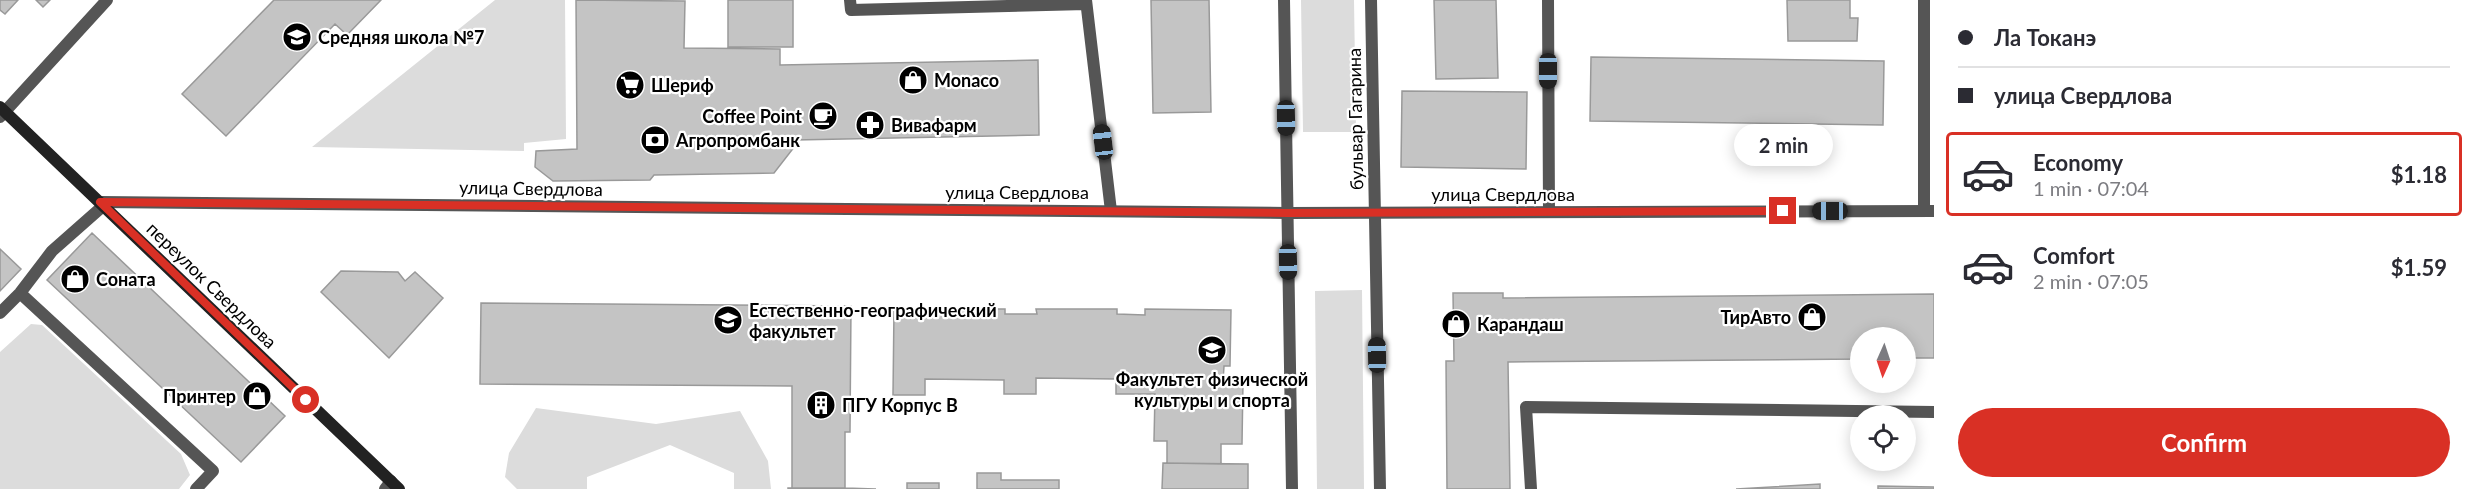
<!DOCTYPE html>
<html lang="en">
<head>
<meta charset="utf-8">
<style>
	:root { --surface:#fff; --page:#f2f2f3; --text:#2b2b33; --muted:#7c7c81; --line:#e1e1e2; --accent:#d93025 }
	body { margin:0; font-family:Lato,sans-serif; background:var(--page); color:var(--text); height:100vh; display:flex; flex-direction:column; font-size:22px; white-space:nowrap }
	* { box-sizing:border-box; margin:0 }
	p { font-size:20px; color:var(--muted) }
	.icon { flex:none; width:33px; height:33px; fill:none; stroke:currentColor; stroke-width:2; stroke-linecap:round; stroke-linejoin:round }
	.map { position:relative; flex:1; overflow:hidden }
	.details { display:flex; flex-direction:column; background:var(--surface); width:540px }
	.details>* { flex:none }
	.top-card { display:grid; align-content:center; height:132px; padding:0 24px; background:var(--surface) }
	.needle { width:39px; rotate:183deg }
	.fabs { position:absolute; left:1850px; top:327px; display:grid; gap:12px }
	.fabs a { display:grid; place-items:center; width:66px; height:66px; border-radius:50%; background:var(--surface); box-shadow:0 3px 15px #0003; font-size:30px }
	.end { position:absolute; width:27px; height:27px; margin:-14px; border:8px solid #d93025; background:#fff; box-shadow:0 0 0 3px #fff }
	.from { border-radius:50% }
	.bubble { position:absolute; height:42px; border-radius:21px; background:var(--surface); box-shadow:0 3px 15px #0003; font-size:20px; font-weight:700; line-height:42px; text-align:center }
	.car { position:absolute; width:18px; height:36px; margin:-18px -9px; border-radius:8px; box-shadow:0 0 4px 2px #0007; background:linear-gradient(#222 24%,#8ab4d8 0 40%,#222 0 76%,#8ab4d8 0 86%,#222 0) }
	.top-card b { display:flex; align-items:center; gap:21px; height:57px; font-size:22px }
	.top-card b+b { border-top:2px solid var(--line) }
	.top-card i { width:15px; height:15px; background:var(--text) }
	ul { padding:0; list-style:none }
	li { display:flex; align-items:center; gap:18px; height:84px; margin:0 12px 9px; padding:0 12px; border:3px solid transparent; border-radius:6px }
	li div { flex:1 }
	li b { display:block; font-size:22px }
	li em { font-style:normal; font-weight:700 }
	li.current { border-color:var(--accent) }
	li>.icon { width:54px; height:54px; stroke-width:1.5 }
	.button { display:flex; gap:12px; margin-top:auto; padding:12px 24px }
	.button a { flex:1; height:69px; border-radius:36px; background:var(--accent); color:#fff; font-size:24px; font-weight:700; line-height:69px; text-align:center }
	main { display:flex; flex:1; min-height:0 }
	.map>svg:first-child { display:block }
	.green { fill:#dcdcdc }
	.building { fill:#c4c4c4; stroke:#999; stroke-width:1.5 }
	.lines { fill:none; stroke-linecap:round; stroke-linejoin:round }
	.service { stroke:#555; stroke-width:12 }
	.minor { stroke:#555; stroke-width:12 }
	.tertiary { stroke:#555; stroke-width:12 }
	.secondary { stroke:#222; stroke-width:12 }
	.route { stroke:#d93025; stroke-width:8 }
	.labels { text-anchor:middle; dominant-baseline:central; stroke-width:4.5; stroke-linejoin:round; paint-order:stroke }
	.poi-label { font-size:18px; font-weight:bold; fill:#000; stroke:#fff; text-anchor:start }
	.street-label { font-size:18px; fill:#000; stroke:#fff }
</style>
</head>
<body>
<main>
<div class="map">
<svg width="1934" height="489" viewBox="0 0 1934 489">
	<rect width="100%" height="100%" fill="#fff"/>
	<path class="green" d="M495,0H565L566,139L524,143V151L312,147Z
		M1301,0H1354L1356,132H1303Z
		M1362,290L1364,489H1317L1315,291Z
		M31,324L42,325L181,454L190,475L179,489H0V352Z
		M536,408L656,424L740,411L768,461L771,489H734V473L670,445L587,477V489H517L505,477L509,453Z"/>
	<path class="building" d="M0,0H18L5,14L0,10Z
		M36,0H50L43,7Z
		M274,0H381L347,35L335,24L226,136L182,94Z
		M576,0L685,1L684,48L780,49V65L1038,60L1039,135L795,140V146L774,173L654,175L650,180L553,181L535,167L536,151L577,149Z
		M728,0H793V47H728Z
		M1151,0H1209L1211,112L1153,113Z
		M1434,0H1496L1498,78L1436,79Z
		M1787,0H1850V18H1858L1857,41H1788Z
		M1591,57L1884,61L1883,125L1590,121Z
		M1402,91L1527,92L1526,169L1401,167Z
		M92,233L285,416L241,462L47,280Z
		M0,249L21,269L0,291Z
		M341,271L398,272L405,281L415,272L443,298L389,358L321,292Z
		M1453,293H1503V298L1934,294V358H1905V338H1860V359L1508,362L1510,489H1447L1446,361H1454Z
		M481,303L851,306L850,432H845V488H792V386L480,384Z
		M894,309H1005V314H1037L1036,309H1117V314L1145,315V309L1231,310L1230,366H1224L1223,382H1243L1242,444H1221V464L1167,463V441H1154L1155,394H1116V379L1036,378V394H1004V380L925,379V395H893Z
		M1163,463L1248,464V489H1162Z
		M977,473H1001V480H1059V489H977Z
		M907,483H939V489H907Z
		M1820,484V489H1736Z
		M1878,486L1934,487V489H1878Z
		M788,488H845L876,489H788Z"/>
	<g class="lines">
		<path class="service" d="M850,0L851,10L1086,4
			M1086,0L1111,211
			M1548,0L1549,212
			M20,293L213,471L196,489
			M0,313L20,293L52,251L103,206
			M385,489L391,481
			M1531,489L1526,407L1934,412"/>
		<path class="minor" d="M0,117L107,0
			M100,202L1287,213L1934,211
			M1924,211V0"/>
		<path class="tertiary" d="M1284,0L1292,489
			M1371,0L1380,489"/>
		<path class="secondary" d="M0,107L399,489"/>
	</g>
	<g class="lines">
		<path class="route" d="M306,400L100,202L1287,213L1783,211"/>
	</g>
	<defs>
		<g id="school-disc" transform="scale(1.5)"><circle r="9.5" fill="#000" stroke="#fff"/><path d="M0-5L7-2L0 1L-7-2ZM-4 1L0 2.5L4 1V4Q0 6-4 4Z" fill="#fff"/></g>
		<g id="shop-disc" transform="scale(1.5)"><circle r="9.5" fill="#000" stroke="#fff"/><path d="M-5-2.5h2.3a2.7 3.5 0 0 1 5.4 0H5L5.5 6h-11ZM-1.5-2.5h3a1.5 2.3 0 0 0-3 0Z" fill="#fff"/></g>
		<g id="supermarket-disc" transform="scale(1.5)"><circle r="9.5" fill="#000" stroke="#fff"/><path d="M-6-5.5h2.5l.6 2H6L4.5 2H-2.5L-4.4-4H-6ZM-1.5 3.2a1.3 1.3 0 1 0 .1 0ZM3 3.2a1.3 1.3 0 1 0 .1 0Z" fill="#fff"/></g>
		<g id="cafe-disc" transform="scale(1.5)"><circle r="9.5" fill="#000" stroke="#fff"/><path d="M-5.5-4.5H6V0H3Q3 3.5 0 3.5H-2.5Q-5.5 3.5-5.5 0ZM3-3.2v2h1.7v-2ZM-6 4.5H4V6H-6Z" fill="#fff"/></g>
		<g id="pharmacy-disc" transform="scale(1.5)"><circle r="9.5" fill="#000" stroke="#fff"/><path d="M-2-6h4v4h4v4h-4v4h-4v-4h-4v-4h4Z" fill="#fff"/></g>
		<g id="bank-disc" transform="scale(1.5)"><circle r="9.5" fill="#000" stroke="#fff"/><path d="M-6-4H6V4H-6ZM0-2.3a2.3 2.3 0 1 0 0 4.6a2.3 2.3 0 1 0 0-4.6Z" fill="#fff"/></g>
		<g id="university-disc" transform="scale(1.5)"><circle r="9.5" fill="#000" stroke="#fff"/><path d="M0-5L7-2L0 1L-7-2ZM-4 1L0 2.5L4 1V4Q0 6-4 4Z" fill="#fff"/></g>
		<g id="building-disc" transform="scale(1.5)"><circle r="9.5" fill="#000" stroke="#fff"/><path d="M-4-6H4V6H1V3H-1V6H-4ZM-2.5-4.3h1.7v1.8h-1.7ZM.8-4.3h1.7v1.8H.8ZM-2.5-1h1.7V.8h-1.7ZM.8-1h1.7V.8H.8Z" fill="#fff"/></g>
	</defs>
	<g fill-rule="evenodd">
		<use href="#school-disc" x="297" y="37"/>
		<use href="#shop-disc" x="913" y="80"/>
		<use href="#supermarket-disc" x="630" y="85"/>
		<use href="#cafe-disc" x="823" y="116"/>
		<use href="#pharmacy-disc" x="870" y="125"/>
		<use href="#bank-disc" x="655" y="140"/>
		<use href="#shop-disc" x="75" y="279"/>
		<use href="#shop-disc" x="1812" y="317"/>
		<use href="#university-disc" x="728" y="320"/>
		<use href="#shop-disc" x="1456" y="324"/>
		<use href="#university-disc" x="1212" y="350"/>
		<use href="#shop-disc" x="257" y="396"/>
		<use href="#building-disc" x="821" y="405"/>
	</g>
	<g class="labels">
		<g class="poi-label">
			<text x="318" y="37">Средняя школа №7</text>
			<text x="934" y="80">Monaco</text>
			<text x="651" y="85">Шериф</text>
			<text x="802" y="116" text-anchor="end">Coffee Point</text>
			<text x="891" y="125">Вивафарм</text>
			<text x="676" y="140">Агропромбанк</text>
			<text x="96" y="279">Соната</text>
			<text x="749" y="310">Естественно-географический<tspan x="749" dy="21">факультет</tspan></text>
			<text x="1791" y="317" text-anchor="end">ТирАвто</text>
			<text x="1477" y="324">Карандаш</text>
			<text x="1212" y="379" text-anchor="middle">Факультет физической<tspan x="1212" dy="21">культуры и спорта</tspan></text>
			<text x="236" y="396" text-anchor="end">Принтер</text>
			<text x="842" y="405">ПГУ Корпус В</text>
		</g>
		<g class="street-label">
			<text transform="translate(1355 119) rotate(-91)">бульвар Гагарина</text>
			<text transform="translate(531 188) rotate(1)">улица Свердлова</text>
			<text x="1017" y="192">улица Свердлова</text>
			<text x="1503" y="194">улица Свердлова</text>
			<text transform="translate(212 285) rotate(44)">переулок Свердлова</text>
		</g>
	</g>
</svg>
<div class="fabs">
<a><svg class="needle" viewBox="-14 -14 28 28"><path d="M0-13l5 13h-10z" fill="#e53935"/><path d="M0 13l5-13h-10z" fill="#7c7c81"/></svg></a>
<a><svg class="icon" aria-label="locate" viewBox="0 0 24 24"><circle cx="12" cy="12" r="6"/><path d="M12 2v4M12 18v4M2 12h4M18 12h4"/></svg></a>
</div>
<i class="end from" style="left:306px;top:400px"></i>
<i class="end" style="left:1783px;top:211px"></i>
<div class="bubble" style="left:1734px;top:124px;width:99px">2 min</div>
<i class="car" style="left:1548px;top:71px;rotate:180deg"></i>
<i class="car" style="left:1286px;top:118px;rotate:179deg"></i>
<i class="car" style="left:1103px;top:142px;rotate:353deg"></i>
<i class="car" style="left:1830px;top:211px;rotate:270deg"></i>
<i class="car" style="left:1288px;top:262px;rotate:179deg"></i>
<i class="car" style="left:1377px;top:355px;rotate:359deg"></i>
</div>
<section class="details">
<div class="top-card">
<b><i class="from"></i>Ла Токанэ</b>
<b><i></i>улица Свердлова</b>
</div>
<ul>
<li class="current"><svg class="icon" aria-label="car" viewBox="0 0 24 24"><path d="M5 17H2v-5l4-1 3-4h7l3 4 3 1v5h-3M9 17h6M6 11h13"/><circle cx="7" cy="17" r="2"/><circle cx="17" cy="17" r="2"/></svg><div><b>Economy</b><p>1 min · 07:04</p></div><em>$1.18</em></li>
<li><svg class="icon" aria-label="car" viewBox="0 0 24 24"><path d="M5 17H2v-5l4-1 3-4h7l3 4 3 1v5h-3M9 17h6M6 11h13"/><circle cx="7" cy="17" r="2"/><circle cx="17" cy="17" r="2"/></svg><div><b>Comfort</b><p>2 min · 07:05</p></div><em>$1.59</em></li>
</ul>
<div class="button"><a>Confirm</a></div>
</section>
</main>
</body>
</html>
